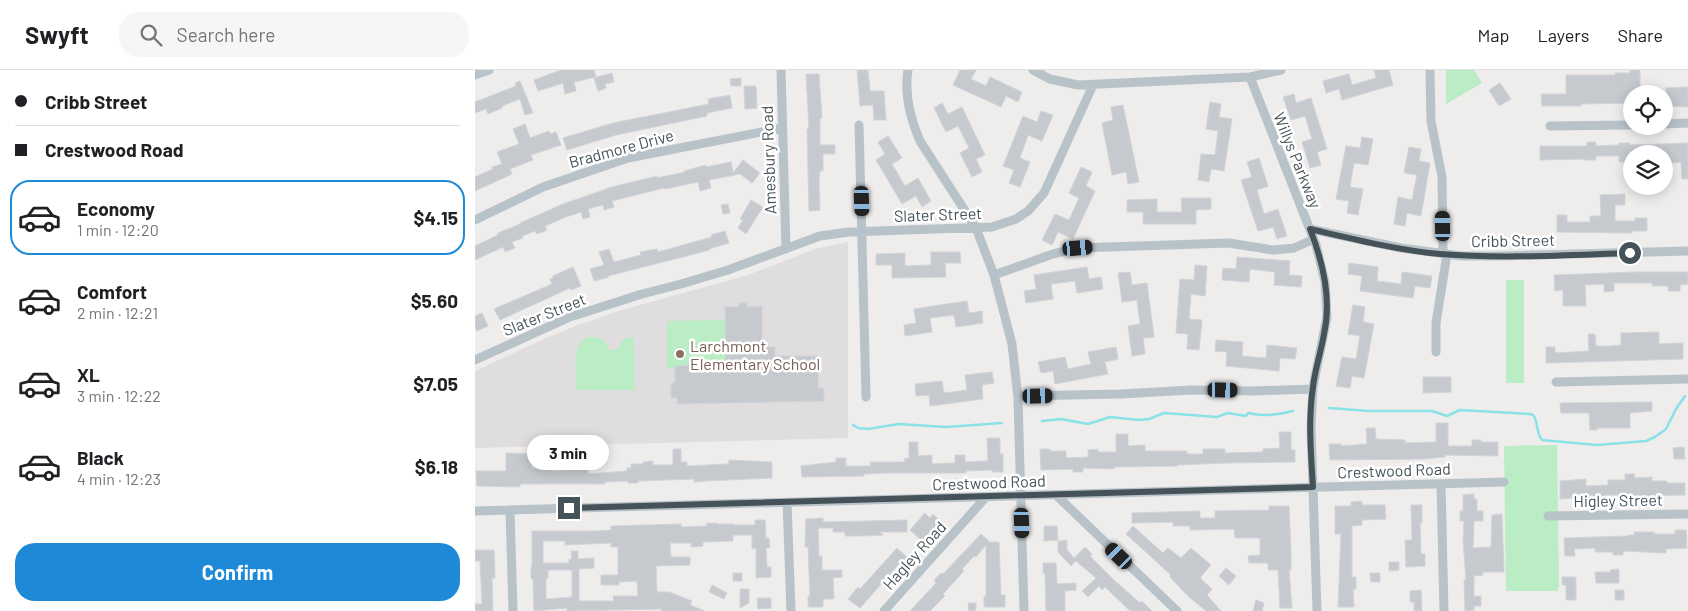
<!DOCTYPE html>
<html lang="en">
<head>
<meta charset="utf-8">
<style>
	:root { --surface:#fff; --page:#f6f6f6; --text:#202124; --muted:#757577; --line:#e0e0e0; --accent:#1e8ad7 }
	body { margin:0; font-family:Barlow,sans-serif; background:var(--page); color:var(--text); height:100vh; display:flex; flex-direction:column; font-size:19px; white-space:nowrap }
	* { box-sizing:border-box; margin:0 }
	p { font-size:16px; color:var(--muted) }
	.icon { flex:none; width:28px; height:28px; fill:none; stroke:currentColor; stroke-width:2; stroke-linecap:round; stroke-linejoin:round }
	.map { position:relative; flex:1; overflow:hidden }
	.sheet { display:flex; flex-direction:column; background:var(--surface); width:475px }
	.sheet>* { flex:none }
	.hud { display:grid; align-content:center; height:110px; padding:0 15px; background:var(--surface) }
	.controls { position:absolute; left:1148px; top:15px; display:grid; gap:10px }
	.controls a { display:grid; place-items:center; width:50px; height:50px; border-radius:50%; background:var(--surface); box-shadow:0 2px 12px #0003; font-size:25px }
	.end { position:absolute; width:22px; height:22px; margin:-11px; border:6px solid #455259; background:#fff; box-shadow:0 0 0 2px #fff }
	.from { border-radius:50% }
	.bubble { position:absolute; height:35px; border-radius:18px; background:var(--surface); box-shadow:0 2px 12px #0003; font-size:16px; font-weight:700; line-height:35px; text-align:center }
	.car { position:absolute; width:15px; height:30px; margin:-15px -8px; border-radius:6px; box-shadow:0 0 4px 1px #0007; background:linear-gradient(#222 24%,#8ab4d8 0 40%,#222 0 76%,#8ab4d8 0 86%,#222 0) }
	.hud b { display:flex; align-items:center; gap:18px; height:48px; font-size:19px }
	.hud b+b { border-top:1px solid var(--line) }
	.hud i { width:12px; height:12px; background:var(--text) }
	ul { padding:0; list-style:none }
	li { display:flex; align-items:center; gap:15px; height:75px; margin:0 10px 8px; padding:0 5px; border:2px solid transparent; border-radius:20px }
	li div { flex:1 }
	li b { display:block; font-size:19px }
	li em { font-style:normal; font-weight:700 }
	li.current { border-color:var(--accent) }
	li>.icon { width:45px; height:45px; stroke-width:1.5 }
	.action { display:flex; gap:10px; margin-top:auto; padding:10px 15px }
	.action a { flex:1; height:58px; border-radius:20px; background:var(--accent); color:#fff; font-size:20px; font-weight:700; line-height:58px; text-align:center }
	header { display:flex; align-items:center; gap:30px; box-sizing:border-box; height:70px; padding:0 25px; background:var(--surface); border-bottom:1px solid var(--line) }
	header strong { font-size:24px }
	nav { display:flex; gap:28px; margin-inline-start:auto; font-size:18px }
	.search { width:350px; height:45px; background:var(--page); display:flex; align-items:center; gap:12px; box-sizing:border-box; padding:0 18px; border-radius:20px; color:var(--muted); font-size:19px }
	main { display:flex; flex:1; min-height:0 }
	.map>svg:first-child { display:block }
	.education { fill:#e0ddde }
	.green { fill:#baecc6 }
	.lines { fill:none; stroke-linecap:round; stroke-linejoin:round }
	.stream { stroke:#88e2e8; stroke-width:2.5 }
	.building { fill:#c6cacf; stroke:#d0d3d8; fill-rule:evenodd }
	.minor { stroke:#b8c3c9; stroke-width:9 }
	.route { stroke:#455259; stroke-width:6 }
	.education-dot { fill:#8d6e63; stroke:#fff; stroke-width:2 }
	.labels { text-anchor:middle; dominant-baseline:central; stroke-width:5; stroke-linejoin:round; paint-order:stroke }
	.street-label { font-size:16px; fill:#455259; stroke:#fff }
	.education-label { font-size:16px; fill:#785e54; stroke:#fff; text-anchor:start }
</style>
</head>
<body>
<header>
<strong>Swyft</strong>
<div class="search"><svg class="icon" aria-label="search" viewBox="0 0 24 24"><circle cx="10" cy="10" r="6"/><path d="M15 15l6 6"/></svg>Search here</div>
<nav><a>Map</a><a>Layers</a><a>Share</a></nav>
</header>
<main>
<section class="sheet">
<div class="hud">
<b><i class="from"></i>Cribb Street</b>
<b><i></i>Crestwood Road</b>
</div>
<ul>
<li class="current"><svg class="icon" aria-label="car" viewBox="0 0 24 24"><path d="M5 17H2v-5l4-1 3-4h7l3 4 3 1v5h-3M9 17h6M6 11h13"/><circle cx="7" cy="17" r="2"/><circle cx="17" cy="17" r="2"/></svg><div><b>Economy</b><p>1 min · 12:20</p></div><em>$4.15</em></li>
<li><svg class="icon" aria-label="car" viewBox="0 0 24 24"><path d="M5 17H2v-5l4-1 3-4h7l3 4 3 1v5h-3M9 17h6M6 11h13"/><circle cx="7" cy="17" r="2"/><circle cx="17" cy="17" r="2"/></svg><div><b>Comfort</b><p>2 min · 12:21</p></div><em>$5.60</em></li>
<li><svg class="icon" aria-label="car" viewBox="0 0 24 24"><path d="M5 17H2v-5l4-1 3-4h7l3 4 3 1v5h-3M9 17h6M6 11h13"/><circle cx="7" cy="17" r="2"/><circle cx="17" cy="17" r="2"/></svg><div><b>XL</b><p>3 min · 12:22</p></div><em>$7.05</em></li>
<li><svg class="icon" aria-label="car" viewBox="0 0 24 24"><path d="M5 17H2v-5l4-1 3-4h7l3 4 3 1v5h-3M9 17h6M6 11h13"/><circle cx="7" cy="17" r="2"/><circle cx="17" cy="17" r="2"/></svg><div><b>Black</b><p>4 min · 12:23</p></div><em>$6.18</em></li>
</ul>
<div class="action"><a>Confirm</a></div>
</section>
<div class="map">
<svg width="1213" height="541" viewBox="0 0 1213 541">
	<rect width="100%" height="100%" fill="#efecec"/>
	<path class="education" d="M373,172V368L0,378V301L73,267L106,254L147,240L273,205L340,179Z"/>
	<path class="green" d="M971,0H999L1007,13L971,34Z
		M1031,210H1049V313H1031Z
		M250,250L251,295L201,296L200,298H192V251Z
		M153,267L159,268L160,320H102C101,305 94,264 120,267C128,268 132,273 134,280H142L147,271Z
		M1082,375L1084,517L1082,521H1031L1029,376Z"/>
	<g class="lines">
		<path class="stream" d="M854,338L894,341H957L972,346L985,340L1055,344L1058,345C1064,352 1060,361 1067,370L1122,375L1171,371L1180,367L1191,359L1201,339L1210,326
			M567,351L586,349L613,354L635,347L664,350L674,349L689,343L742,347L753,343L771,346L773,343C789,347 803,345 818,341
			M378,355L383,358L393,359L424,354L471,357L527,353"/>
	</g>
	<path class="building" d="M86,0H119L121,7L99,12L101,21L90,24L88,13L63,21L59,10Z
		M382,0H393L395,21H409L411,50H399L398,35L385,36Z
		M485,0H501L496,9L511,16L515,7L547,22L543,32L531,26L526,37L478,15Z
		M899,0H914L918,15L867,30L864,19L851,23L848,11L874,4L877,15L901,8Z
		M1155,0H1165V24H1154L1155,33L1106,34V36H1067L1066,24H1091V5H1140V3H1155Z
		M137,3L139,12L130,14L131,18L123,21L119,8Z
		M331,4H344L347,48H345V75H360V84H348V101H345L344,112L345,140L334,141L332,59H334Z
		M266,8V16H256L255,9Z
		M45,11L58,43L50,45L45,29L27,36V38L13,44L11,39L0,43V32L41,16L40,13Z
		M1025,13L1036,29L1024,36L1014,20Z
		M269,16H281L282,38L270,39Z
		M1213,17V37L1191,36V18Z
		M819,24L821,33L836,28L852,79L842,82L846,95L835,98L827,72L837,69L830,46L816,50L808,27Z
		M255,25L257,38L232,43V46L141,65L92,80L88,68L138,53L234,34L233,29Z
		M735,32L746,34L744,47L757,49L749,101L736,99L734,112L723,110L726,84L740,85L743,61L731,59Z
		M467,33L473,44L487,37L510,85L501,89L507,102L497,107L485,83L494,78L483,56L471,62L459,38Z
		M648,35L664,112L653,114L651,102L637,105L627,53L638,50L636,37Z
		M566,41L578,45L567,71L553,65L545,88L555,92L545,117L534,113L539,100L528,96L548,46L562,52Z
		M50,54L55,68L74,61L76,64L81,62L86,75L56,85L58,90L35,99L37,104L0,121V107L18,99L17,97L27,94L22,82L44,74L38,59Z
		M413,66L427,88L417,94L430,116L443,108L456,131L447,137L441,126L427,134L401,90L410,84L403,72Z
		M887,67L898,69L893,95L879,93L875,117L888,119L883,145L872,143L874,131L861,129L871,76L885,78Z
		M1112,72H1121V76L1144,75V73H1155V75L1213,73V109H1207L1206,92L1193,93V84H1155V87H1151V92H1144V86H1121V90H1109V89L1065,90V76H1112Z
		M934,77L946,79L944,91L955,93L946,146L932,143L930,156L919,154L923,127L937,130L942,105L929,103Z
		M784,88L793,116L782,120L789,144L803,139L812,166L802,169L798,157L783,161L766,110L777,107L772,92Z
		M268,90L285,103L277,113L265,104L234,110L236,118L225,121L223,112L190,119L189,118L137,131L139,137L129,140L128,135L113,139L115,147L108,149L106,142L91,147L70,156L72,160L62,164L60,161L47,166L48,168L37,172L40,178L30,182L28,177L0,190V176L23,165V163L45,154V153L88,134L137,117L182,106V108L210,102L209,101L231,95V97L256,92L258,103Z
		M606,97L617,102L611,116L620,121L598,169L583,162L577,175L567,170L580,144L594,150L604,128L594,123Z
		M1150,124V135H1140V151H1160V148H1172V161H1157V163L1082,162V145H1092V152H1115V146H1126L1125,125Z
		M706,128H736V139L721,140V154H668V142H652V130L682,129V142H707Z
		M276,130L288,137L271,164L263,158L268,150L265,149Z
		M253,134L255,143L248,144L246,135Z
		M250,161L254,173L234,179L235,180L133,206L134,207L119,211L115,199L129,195L124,182L134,179L139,192L166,185L165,182L182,179L183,182L237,167L236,165Z
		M456,182H485L486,193H470L471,207L417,208V195H401V184L430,183V196L456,195Z
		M762,187L815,191L814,205L827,206L826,217L799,215L800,202L775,199L774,212L747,210L748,198L761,199Z
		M874,193L903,197L902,211L926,214L927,202L957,206L955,218L940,216L938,228L885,221L887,206L873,204Z
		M720,195L732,196L730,226L716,224L714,249L727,250L724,280L712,279L713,264L701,263L705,209L719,210Z
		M98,197L106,216L96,220L95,218L25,250L19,239L77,214L75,209L78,208V206Z
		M612,197L614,209L626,207L628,219L602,223L600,211L576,214L578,229L551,233L549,221L561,219L559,205Z
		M655,202L657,215L672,213L679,267L668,268L670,284L657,286L653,256L665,254L662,230L647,232L643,203Z
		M1160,202H1213V214L1205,215V221H1193V216H1177V213H1139V221L1129,222V214L1110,215L1111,236H1088V220L1080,221L1079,205Z
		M492,231L494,243L507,241L508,253L481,257L479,245L455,248L457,262L430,266L429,255L441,253L439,239Z
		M264,233H272V237L287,236V277H300V286H343V318H349V331L202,334V328H196V313H200V296L251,295L250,237H264Z
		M878,235L890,237L888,252L899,254L889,308L877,306L875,318L861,316L867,287L881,289L885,266L873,264Z
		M7,243L13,256L2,261L0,257V246Z
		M1184,262V274L1208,273V289L1071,293V277H1080V283L1114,281L1113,264H1120L1121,276H1135L1146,275V263Z
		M741,270L768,272L767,286L791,288L792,275L822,278L820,289L805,288L804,301L751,296L752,282L740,281Z
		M641,277L643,289L630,292L633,304L580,314L578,301L566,303L563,292L590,287L593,299L616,294L613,282Z
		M517,302L519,313L507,315L508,329L455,336L454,325L441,326L440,314L467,311L469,323L492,320L490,305Z
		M948,307H976V322L948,323Z
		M1177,332V341L1155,343V358H1122V360H1115L1114,343H1086L1085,333Z
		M961,353H973V376H997V370H1006V372H1023V386L970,385V387L948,389L855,390L854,374H866V376L892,374L891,358H900L901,369L930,370V373L961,372Z
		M804,362H816V380H820V392L750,393L703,395V396L639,397V399L608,398V402H598V399L566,400L565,379H575V381H591V388L613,387V380L623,379V382H641V364H653V376L670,375V381H712V384H728V379H750V383L788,382V379L805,378Z
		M512,368H525V384H528V402H517V400L491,401V403H410L389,404V406L327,407L326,396L361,392V388H371V396H396L395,392H430L429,389L434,388V372H443V386L457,385V394L480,393V385H490V392L513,391Z
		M1209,377L1210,389H1199L1198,378Z
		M198,379H206V392H212V396L252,394L254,393V390L297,392V408L230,411L219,412V409L163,411V413H153V411L130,412V414H45V417L2,416L1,401H31V383L57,384V398H78V401L113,399V404L152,401V398H156V394H168V392L178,391V395H198Z
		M1150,404H1159L1160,408L1177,407V411H1192V413H1210V425L1150,426V425H1129V427L1118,428V425L1097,426V428L1085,429V411L1111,409V416L1133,415V410H1150Z
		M999,424V429H1002V441H1008V451H999L998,478L1016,477L1017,445L1027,444L1029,502H1008V505L999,506V526H1006V536H999V540L990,541L989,510H991L988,472L989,451H985V441H988V425Z
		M887,431V435H910L911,449L887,450V455L877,456V507H881V519H878L879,537H863L866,464H860V436H876V432Z
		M936,435H947V453H945L946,484H950V496L931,497L930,470H937Z
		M794,436H814L816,482V500H814L817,538H805L803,500H793V493H774L773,486L785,485V468H760L759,459L715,460V456H698V452L657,453V443L725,441V448H740V441L794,440Z
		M450,443L455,448L458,444L465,451L447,471L435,460Z
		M348,448V452L432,450V462H405L408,465L387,466H370V462H358V458H343L344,486H347V500H367V507L358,508L359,529H348V537H333V526H335L333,477H330L331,449Z
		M280,450H290L291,468H294L295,478H291L292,497H296V507L281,508V478L277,479V465H258V471L228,472V476L216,477V473H195L196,487H215V495L181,496L182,522H194L217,531L215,535L230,541H187L186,539L92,541V538L59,541L58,509H56V497H57V461H121L136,460V456L206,454V457L232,456L231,453H242V454H258V455H280ZM68,471H90V475L136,473V477H143V505H126V515H144V512L162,511L163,526H138L139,531H104V499L119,498V488L103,489V481H96L97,489H94V493H68ZM73,500H97V527L71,529V508H73Z
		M569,456H582L583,470L569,471Z
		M658,456L688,483L693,478L706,488L716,478L736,495L725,508L737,519L732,525L746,541H731L714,527L694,506L696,505L651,464Z
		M1200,460H1211L1212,478L1191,479V483L1148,481V485H1138V482H1120V478L1099,479L1100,486H1090L1089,468L1154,466V465H1159V462H1179V464H1200Z
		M506,464L514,471L513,472H524L526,525H530V537H509V526H511V475L501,487L499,486L487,499L489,501L468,524L470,526L455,541H435L461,513L459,510L466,503L468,504Z
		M592,470V480L599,488L610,477L617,484L615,486L640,511L665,533L667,531L677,541H655L630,517L627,520L624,516L613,527L607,521L621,508L601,491L596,496L583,482V471Z
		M422,478L433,488L426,496L424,494L385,538L373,529L383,517L385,519Z
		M0,480H19L20,508H17L18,541H0V534H7L5,491H0Z
		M914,492H924V500L914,501Z
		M568,493H581L582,514L601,513V520L590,521V541H571L570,503H568Z
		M751,498L761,506L754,515L744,506Z
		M1144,499V513H1121L1120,502H1135V500Z
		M258,503H267V511H258Z
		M895,503H905V512H896Z
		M1087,507H1101V530H1091V515H1087Z
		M237,515L252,523L249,529L234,522Z
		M265,519H274V533L265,538Z
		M946,520L947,541H939V532H935V521Z
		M1140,520H1149V530H1140Z
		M282,528H296V538L283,539Z
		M781,530L789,533L787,541H778Z
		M493,533H501V540L494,541Z"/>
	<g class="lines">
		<path class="minor" d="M306,0L311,179
			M433,0C429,25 435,48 445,71L501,158L519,205L537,274L543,328L549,541
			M558,0L575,9L603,15L775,7L806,0
			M955,0L956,51L967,107L968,184
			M0,5L14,0
			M775,7L841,175L850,212L852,247L838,317L836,357L842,541
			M1189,54L1213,53
			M384,55L391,327
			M1075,56L1156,55
			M0,150L68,117L153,88L307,58
			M835,159L926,178L986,186H1021L1213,181
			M519,205L578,184L603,178L754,173L798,180L809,179L819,178L839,169
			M961,282V253L972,184
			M0,290L95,247L167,224L206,214L253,200L345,166L374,162L517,157L541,149L553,141L569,123L618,15
			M1081,312L1213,309
			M543,326L645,324L717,320L778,321L838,319
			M966,414L969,541
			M581,425L702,541
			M312,432L316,541
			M35,440L38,541
			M0,441L1029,412
			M1073,446L1213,444
			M409,541L511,427"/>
	</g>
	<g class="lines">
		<path class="route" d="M94,438L838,417C836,384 833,350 838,317C840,299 846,282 849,264C857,229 848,192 835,159C878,169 922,180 965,184C1028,189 1092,185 1155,183"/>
	</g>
	<circle class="education-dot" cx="205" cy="284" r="5"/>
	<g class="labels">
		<g class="street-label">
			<text transform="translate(146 78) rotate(-15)">Bradmore Drive</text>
			<text transform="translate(293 90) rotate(-92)">Amesbury Road</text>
			<text transform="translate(823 90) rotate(68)">Willys Parkway</text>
			<text transform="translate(463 144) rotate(-2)">Slater Street</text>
			<text transform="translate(1038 170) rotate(-1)">Cribb Street</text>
			<text transform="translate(69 244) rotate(-22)">Slater Street</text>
			<text transform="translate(919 400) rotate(-2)">Crestwood Road</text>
			<text transform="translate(514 412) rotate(-2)">Crestwood Road</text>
			<text transform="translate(1143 430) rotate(-1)">Higley Street</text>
			<text transform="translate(439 485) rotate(-48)">Hagley Road</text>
		</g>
		<g class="education-label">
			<text x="215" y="275">Larchmont<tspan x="215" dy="18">Elementary School</tspan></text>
		</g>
	</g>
</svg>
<div class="controls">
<a><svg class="icon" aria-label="locate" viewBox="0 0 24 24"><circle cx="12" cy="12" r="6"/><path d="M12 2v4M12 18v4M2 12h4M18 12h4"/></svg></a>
<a><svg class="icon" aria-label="layers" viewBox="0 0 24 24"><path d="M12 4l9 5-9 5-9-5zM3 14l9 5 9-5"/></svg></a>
</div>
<i class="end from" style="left:1155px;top:183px"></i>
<i class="end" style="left:94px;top:438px"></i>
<div class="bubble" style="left:52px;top:365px;width:82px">3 min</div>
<i class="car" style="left:387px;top:131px;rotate:178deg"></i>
<i class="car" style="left:968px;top:156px;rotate:359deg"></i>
<i class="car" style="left:603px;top:178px;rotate:85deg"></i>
<i class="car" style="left:748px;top:320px;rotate:91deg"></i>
<i class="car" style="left:563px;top:326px;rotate:89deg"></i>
<i class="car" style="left:547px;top:453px;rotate:178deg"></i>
<i class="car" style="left:644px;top:486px;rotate:314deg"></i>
</div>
</main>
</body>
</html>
